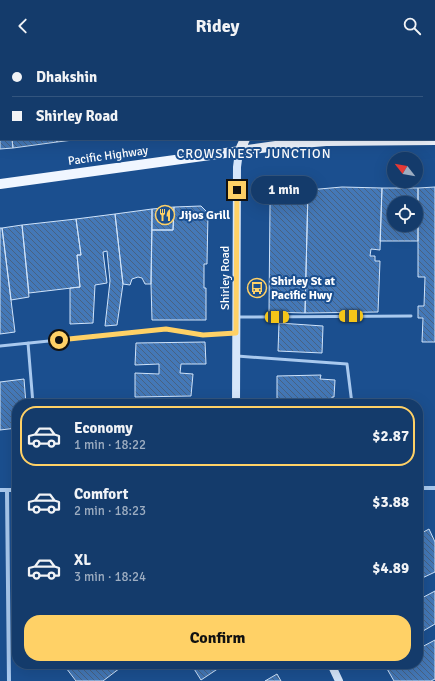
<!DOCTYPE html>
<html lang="en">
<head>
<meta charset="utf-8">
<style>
	:root { --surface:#143b6b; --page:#1d4271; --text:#f1f3f6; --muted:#9dadc1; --line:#33557e; --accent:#ffd166 }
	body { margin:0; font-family:Signika,sans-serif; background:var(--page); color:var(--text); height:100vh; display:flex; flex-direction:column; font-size:15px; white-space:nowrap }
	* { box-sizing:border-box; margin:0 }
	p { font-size:13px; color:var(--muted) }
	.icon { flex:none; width:22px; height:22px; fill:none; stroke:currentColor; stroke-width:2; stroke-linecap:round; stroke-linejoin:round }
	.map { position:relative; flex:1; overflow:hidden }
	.details { position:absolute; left:12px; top:347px; width:411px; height:270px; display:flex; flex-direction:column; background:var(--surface); border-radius:16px; box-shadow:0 4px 16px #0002,0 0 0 1px var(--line) }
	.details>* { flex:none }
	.banner { position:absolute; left:0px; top:0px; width:435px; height:88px; box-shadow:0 4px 16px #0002,0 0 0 1px var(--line); display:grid; align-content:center; height:88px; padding:0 12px; background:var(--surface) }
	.needle { width:26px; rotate:301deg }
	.tools { position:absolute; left:387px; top:100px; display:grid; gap:8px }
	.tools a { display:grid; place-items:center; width:36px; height:36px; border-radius:50%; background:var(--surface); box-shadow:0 4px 16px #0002,0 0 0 1px var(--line); font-size:20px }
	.end { position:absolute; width:18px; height:18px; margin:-9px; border:5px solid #ffd166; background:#111; box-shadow:0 0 0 2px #111 }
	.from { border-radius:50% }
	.bubble { position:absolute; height:28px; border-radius:14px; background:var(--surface); box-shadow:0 4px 16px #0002,0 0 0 1px var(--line); font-size:13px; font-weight:800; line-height:28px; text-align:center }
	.car { position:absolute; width:12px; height:24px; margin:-12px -6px; border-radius:5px; box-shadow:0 0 3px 1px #0007; background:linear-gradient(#f5c518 24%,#345 0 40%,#f5c518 0 76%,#345 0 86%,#f5c518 0) }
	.banner b { display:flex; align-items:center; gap:14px; height:38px; font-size:15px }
	.banner b+b { border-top:1px solid var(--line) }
	.banner i { width:10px; height:10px; background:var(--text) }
	ul { padding:7px 0 0; list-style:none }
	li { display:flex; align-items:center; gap:12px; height:60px; margin:0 8px 6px; padding:0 4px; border:2px solid transparent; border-radius:16px }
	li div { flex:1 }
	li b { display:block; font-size:15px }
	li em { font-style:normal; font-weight:800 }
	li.current { border-color:var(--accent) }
	li>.icon { width:36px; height:36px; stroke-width:1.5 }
	.primary-button { display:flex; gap:8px; margin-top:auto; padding:8px 12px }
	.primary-button a { flex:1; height:46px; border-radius:16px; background:var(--accent); color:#111; font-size:16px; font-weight:800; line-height:46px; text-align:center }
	header { display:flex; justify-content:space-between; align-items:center; height:52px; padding:0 12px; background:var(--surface); font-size:18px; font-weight:800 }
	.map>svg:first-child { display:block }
	.building { fill:url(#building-back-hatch); stroke:#cfe3fa; fill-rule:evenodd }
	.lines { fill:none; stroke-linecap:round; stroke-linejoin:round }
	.service { stroke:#a9c9ee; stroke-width:3 }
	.minor { stroke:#a9c9ee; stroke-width:4 }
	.secondary { stroke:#d6e6fa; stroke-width:8 }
	.primary { stroke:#f0f6ff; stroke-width:10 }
	.route { stroke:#ffd166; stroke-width:5 }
	.labels { text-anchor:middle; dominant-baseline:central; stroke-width:4; stroke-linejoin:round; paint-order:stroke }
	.street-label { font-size:12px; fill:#fff; stroke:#1b4f8f }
	.poi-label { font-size:12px; font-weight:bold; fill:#fff; stroke:#1b4f8f; text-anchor:start }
	.neighbourhood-label { font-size:13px; letter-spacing:1px; fill:#fff; stroke:#1b4f8f }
</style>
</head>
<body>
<header><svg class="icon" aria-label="back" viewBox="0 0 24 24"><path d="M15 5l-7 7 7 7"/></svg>Ridey<svg class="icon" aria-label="search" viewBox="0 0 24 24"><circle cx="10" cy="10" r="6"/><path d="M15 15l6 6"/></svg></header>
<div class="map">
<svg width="435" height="629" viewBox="0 0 435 629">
	<defs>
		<pattern id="building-back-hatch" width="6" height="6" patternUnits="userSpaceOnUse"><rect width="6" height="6" fill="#4478b7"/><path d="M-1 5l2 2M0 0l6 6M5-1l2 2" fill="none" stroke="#486282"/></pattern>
	</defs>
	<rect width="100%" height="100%" fill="#1b4f8f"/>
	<path class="building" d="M0,0H20L1,1V30Z
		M43,0H99L42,1Z
		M227,0H284L283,1Z
		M0,34L1,87H12L13,96L0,97Z
		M12,87H57V90L13,96Z
		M57,87H73V88L57,90Z
		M342,135L382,136L380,198L371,197L370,204H375V209H380L378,260L305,261L308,138Z
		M435,135V290H422L423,266H418V254H424L425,225H418V136Z
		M382,136H418V189H380ZM394,151H416V173H394Z
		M308,138L305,261L269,260L270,152L280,142Z
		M201,154L208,161L207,212H204V236H206V268H152L151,232L152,178H173L174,155Z
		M174,155L173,178H152V157Z
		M152,157L151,232H145L142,226L138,225L132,227L130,233L123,232L115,162Z
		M115,162L123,232L117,273L105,274L110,229L107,199L103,200L107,231L95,233L93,271L70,272V236L80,235L77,203H81L76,167Z
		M76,167L81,203H77L80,235L29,241L22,173Z
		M22,173L29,245L11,248L2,176Z
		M0,176H2L15,280L0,282Z
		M279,271L323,274L322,301L278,299Z
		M205,290L206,312H181L180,321L193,322L191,344L135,345V321L159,322V312L135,313L136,291Z
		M321,323L320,327L335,328L334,345H332V352H277V324Z
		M24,327L26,352H17V376L0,378V330Z
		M429,477L435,490V520L418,528V483Z
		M435,539V572L418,582V548Z
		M435,588V627L431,629H394L386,615L391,612H418V597Z
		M63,612H123L124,613L103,629H76Z
		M191,612H225L201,628Z
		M277,622L281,629H265Z"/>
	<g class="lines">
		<path class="service" d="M155,0L156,1
			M237,265L411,264
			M28,291L33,352
			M0,294L166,277L203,283L235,281
			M237,304L347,312L352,352"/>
		<path class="minor" d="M418,436H435
			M0,438H17
			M7,438L9,629"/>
		<path class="secondary" d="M236,352L237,115L239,100
			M331,612L339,629"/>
		<path class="primary" d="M321,1L322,0
			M329,1L330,0
			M239,100L245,87
			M0,132L290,92L326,89L435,88"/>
	</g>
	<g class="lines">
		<path class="route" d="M59,288L166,277L203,283L236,281L237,138"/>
	</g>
	<defs>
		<g id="restaurant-ring" transform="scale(1)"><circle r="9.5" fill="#1b4f8f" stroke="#ffd166" stroke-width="1.5"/><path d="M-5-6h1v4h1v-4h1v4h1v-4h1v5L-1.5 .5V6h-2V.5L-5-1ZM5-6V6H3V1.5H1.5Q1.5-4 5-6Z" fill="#ffd166"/></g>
		<g id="bus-ring" transform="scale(1)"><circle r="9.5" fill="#1b4f8f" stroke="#ffd166" stroke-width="1.5"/><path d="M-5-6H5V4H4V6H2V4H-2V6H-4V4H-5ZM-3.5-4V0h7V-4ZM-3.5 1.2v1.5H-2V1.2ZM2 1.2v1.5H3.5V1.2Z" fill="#ffd166"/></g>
	</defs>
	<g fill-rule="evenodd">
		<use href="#restaurant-ring" x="165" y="163"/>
		<use href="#bus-ring" x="257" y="236"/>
	</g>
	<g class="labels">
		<g class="street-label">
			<text transform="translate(108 104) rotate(-8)">Pacific Highway</text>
			<text transform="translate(225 226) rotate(-90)">Shirley Road</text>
		</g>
		<g class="poi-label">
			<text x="179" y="163">Jijos Grill</text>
			<text x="271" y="229">Shirley St at<tspan x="271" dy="14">Pacific Hwy</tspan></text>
		</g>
		<g class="neighbourhood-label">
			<text x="254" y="102">CROWS NEST JUNCTION</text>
		</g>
	</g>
</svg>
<div class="tools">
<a><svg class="needle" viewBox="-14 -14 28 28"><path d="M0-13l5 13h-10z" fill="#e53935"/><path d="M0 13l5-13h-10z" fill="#9dadc1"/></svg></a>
<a><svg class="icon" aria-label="locate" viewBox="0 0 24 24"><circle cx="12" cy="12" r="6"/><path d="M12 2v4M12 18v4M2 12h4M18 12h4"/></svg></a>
</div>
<i class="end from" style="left:59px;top:288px"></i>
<i class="end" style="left:237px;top:138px"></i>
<div class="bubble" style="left:251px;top:124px;width:66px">1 min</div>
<i class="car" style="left:351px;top:264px;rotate:270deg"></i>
<i class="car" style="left:277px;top:265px;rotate:90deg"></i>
<div class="banner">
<b><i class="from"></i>Dhakshin</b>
<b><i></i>Shirley Road</b>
</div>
<section class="details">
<ul>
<li class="current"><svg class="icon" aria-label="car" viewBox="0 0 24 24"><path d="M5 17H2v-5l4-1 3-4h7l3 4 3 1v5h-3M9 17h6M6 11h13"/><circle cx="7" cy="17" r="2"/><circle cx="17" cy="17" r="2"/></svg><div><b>Economy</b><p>1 min · 18:22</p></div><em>$2.87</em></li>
<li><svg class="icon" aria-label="car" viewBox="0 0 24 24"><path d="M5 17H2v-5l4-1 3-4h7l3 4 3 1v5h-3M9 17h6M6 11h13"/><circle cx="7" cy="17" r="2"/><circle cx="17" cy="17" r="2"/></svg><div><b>Comfort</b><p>2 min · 18:23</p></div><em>$3.88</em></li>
<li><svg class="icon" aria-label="car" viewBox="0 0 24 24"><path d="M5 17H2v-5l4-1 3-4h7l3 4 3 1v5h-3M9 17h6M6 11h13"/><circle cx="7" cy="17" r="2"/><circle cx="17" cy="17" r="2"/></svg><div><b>XL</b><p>3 min · 18:24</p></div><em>$4.89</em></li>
</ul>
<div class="primary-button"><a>Confirm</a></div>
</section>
</div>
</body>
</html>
